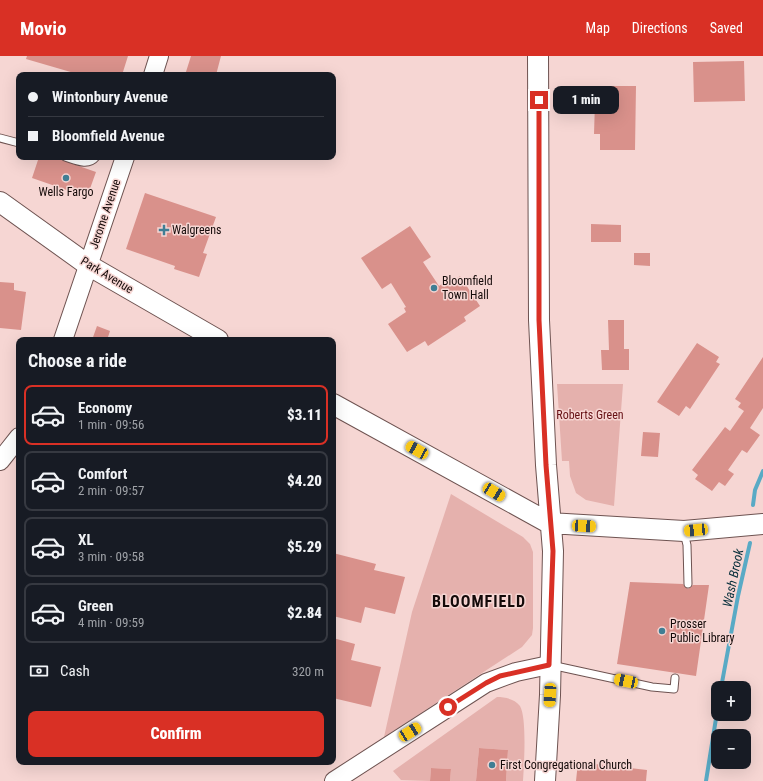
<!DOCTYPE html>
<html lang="en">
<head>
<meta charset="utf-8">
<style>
	:root { --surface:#171b24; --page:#20242c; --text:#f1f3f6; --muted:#9ea1a6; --line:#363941; --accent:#d93025 }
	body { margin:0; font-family:"Roboto Condensed",sans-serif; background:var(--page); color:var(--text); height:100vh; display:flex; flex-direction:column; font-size:15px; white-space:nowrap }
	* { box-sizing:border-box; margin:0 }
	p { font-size:13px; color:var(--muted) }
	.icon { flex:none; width:22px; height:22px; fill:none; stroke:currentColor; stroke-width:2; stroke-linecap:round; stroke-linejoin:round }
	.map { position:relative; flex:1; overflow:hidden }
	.sheet { position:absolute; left:16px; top:281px; width:320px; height:428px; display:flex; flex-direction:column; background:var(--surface); border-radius:8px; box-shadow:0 4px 16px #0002 }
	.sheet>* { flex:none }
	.top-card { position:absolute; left:16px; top:16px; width:320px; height:88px; border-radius:8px; box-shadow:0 4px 16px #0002; display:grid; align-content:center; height:88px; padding:0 12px; background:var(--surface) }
	.fabs { position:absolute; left:711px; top:625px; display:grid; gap:8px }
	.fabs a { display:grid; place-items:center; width:40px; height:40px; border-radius:8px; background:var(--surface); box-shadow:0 4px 16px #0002; font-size:20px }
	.end { position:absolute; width:18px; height:18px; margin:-9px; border:5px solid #d93025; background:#fff; box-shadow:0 0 0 2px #fff }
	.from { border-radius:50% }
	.bubble { position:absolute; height:28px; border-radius:8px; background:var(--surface); box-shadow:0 4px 16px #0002; font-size:13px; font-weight:800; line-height:28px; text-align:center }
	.car { position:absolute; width:12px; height:24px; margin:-12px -6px; border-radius:5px; box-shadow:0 0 3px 1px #0007; background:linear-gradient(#f5c518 24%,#345 0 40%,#f5c518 0 76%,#345 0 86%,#f5c518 0) }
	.top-card b { display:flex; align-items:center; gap:14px; height:38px; font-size:15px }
	.top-card b+b { border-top:1px solid var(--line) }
	.top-card i { width:10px; height:10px; background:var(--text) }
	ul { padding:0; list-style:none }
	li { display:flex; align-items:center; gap:12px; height:60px; margin:0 8px 6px; padding:0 4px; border:2px solid var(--line); border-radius:8px }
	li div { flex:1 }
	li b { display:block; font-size:15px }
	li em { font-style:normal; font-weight:800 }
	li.selected { border-color:var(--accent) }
	li>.icon { width:36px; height:36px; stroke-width:1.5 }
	h2 { padding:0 12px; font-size:18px; line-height:48px }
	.pay { display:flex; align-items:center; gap:10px; height:44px; padding:0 12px; font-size:15px }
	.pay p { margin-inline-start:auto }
	.primary-button { display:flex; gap:8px; margin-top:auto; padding:8px 12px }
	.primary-button a { flex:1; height:46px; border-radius:8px; background:var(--accent); color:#fff; font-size:16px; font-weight:800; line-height:46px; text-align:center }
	header { display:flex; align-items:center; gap:24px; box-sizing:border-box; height:56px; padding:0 20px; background:var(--accent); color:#fff }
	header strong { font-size:19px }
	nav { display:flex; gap:22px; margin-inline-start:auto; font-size:14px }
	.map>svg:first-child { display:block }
	.green { fill:#e5b1ad }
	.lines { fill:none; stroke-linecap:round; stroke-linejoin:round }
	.stream { stroke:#59aac5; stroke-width:4 }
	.building { fill:#d9918b }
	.service-casing { stroke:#6e5351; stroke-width:9 }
	.tertiary-casing { stroke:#6e5351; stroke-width:20 }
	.secondary-casing { stroke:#6e5351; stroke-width:22 }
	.service { stroke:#fff; stroke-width:7 }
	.tertiary { stroke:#fff; stroke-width:18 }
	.secondary { stroke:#fff; stroke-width:20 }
	.route { stroke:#d93025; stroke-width:5 }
	.poi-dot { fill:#407e94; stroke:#f6d6d3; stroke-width:1.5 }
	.labels { text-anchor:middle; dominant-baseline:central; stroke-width:3; stroke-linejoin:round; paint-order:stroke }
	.poi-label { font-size:12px; fill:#140a09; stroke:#f6d6d3; text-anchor:start }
	.street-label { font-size:12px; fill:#140a09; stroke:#f6d6d3 }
	.park-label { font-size:12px; fill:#661014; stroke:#f6d6d3 }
	.water-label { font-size:13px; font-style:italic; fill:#08303c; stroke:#f6d6d3 }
	.district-label { font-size:16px; font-weight:bold; letter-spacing:1px; fill:#140a09; stroke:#f6d6d3 }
</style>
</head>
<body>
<header>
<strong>Movio</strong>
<nav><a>Map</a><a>Directions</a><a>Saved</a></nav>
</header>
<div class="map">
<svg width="763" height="725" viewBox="0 0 763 725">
	<rect width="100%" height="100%" fill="#f6d6d3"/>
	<path class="green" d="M557,328H623L614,450L586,444L576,437L570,420L569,405H562Z
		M451,438L523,481L530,488L533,496V572L532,579L522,591L384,681L412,556Z
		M497,641C505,641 515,643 520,650C527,662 524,709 523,725H506L508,694L479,692L476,725H450L451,713L431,712L430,725L401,724L393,715Z"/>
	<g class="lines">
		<path class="stream" d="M753,449L755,434L763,415
			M721,632L738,540L750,487
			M706,725L718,650"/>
	</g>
	<path class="building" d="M27,0H128L122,19H81L26,3Z
		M191,0H221L216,19H185Z
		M744,5L745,45L694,46L693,6Z
		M600,30H636L635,94H600V78H594L595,46H600Z
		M39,101H53L96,116L87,141L32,122Z
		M145,137L216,161L203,197L207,198L199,221L174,213L175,210L126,193Z
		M591,168L621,169V186H591Z
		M410,170L431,201L423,206L439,230L442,228L444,231L460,220L480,250L464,261L466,265L428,290L425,285L407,296L388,268L406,256L404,252L406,251L391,227L382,233L361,202Z
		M634,197H650V210L634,209Z
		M0,226L14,227V234L26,236L21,274L0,272Z
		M608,264H624V293H629V314H602L601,294H609Z
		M97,270L110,275L107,284H92Z
		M697,287L719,301L716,306L720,308L690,353L686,350L679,360L657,346Z
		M763,301V352L750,372L760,379L747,397L742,394L728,414L734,418L725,430L719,426L712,435L695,423L698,419L692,414L725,371L730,375L744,355L738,351L741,347L735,343Z
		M643,376L660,377L658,401L641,400Z
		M333,497L376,508L374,514L405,521L395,558L365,551L361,567L333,560Z
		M630,526L683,528L688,533L693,529H709L696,620L617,608Z
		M333,582L355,588L351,604L381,611L371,651L333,642Z
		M479,692L508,694L506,725H476Z
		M578,706L647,714L646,725H576Z
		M431,712L451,713L450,725H430Z"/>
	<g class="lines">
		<g class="service-casing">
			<path id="service" d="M0,82L19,87
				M65,101C75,104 88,111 96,101
				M684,477L687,489L688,528
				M551,609L652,631L674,633L675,622"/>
		</g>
		<g class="tertiary-casing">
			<path id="tertiary" d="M153,19L159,0
				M63,284L125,101
				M0,405L19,381
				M334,725L486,627L516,616L549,609"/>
		</g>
		<g class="secondary-casing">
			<path id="secondary" d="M538,0L539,264L546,409L553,495L550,639L545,725
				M0,146L88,209L218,284
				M333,348L549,467L684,475L763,468"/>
		</g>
		<use href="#service" class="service"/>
		<use href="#tertiary" class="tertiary"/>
		<use href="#secondary" class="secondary"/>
	</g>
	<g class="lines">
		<path class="route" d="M448,651L486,627L500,620L549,609L553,495L546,409L539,264V44"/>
	</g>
	<g class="poi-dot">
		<circle cx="66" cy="122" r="4"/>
		<path d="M162 168h4v4h4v4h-4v4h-4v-4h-4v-4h4z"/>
		<circle cx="434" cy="232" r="4"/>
		<circle cx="662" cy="575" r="4"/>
		<circle cx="492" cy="709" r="4"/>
	</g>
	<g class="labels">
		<g class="poi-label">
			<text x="66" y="136" text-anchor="middle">Wells Fargo</text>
			<text x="172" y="174">Walgreens</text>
			<text x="442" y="225">Bloomfield<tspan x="442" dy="14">Town Hall</tspan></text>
			<text x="670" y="568">Prosser<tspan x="670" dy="14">Public Library</tspan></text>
			<text x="500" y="709">First Congregational Church</text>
		</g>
		<g class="street-label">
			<text transform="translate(105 158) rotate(-71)">Jerome Avenue</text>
			<text transform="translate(107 219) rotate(31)">Park Avenue</text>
		</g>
		<g class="park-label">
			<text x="590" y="359">Roberts Green</text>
		</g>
		<g class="water-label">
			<text transform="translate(733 522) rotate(-78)">Wash Brook</text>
		</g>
		<g class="district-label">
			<text x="479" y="545">BLOOMFIELD</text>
		</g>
	</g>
</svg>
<div class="fabs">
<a>+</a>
<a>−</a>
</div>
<i class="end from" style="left:448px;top:651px"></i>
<i class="end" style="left:539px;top:44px"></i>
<div class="bubble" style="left:553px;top:30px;width:66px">1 min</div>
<i class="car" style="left:417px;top:394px;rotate:299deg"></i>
<i class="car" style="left:494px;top:436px;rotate:121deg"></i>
<i class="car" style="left:584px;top:470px;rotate:93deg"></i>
<i class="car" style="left:696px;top:474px;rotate:265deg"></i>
<i class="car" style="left:626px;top:625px;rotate:282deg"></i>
<i class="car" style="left:550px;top:639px;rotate:183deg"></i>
<i class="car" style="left:410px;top:676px;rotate:58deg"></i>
<div class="top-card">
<b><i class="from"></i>Wintonbury Avenue</b>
<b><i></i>Bloomfield Avenue</b>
</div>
<section class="sheet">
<h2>Choose a ride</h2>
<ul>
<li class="selected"><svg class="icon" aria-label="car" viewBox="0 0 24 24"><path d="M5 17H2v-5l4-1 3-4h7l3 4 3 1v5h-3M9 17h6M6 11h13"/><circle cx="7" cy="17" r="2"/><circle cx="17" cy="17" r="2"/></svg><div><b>Economy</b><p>1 min · 09:56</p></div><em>$3.11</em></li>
<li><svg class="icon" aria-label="car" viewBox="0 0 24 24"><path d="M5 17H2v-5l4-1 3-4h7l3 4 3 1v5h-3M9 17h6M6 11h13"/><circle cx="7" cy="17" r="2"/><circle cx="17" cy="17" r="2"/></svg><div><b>Comfort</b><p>2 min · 09:57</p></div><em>$4.20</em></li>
<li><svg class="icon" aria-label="car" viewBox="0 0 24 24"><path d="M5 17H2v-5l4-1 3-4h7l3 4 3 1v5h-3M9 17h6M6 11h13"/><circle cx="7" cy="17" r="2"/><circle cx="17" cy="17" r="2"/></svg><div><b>XL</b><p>3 min · 09:58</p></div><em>$5.29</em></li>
<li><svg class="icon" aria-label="car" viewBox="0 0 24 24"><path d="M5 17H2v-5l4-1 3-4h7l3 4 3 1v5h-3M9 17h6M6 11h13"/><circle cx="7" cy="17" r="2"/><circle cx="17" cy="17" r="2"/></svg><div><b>Green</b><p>4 min · 09:59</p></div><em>$2.84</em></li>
</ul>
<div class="pay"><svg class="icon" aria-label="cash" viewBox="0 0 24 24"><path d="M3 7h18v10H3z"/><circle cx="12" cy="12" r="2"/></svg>Cash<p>320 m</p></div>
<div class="primary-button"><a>Confirm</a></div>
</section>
</div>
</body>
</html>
